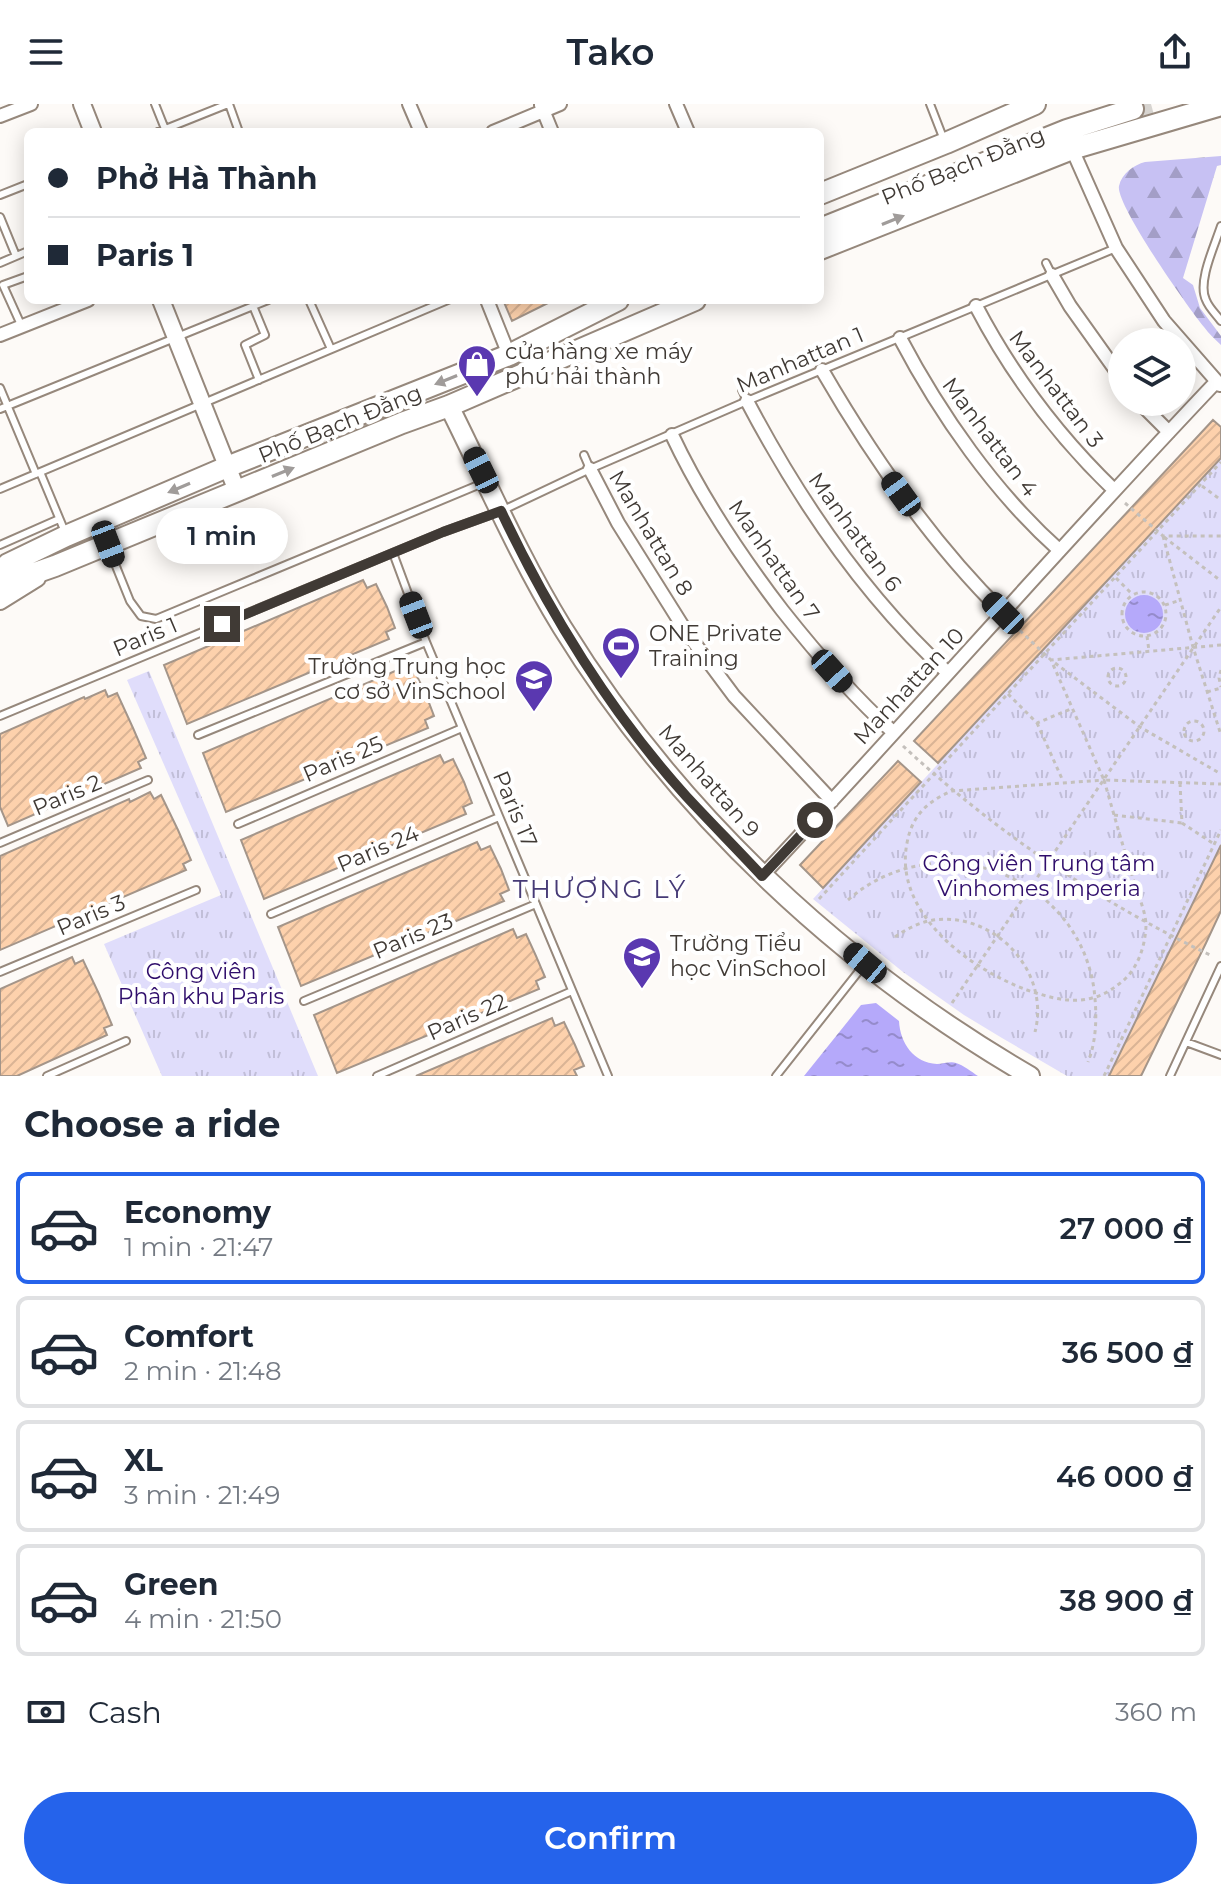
<!DOCTYPE html>
<html lang="en">
<head>
<meta charset="utf-8">
<style>
	:root { --surface:#fff; --page:#f6f6f7; --text:#1f2937; --muted:#747a83; --line:#e0e1e3; --accent:#2563eb }
	body { margin:0; font-family:Montserrat,sans-serif; background:var(--page); color:var(--text); height:100vh; display:flex; flex-direction:column; font-size:30px; white-space:nowrap }
	* { box-sizing:border-box; margin:0 }
	p { font-size:26px; color:var(--muted) }
	.icon { flex:none; width:44px; height:44px; fill:none; stroke:currentColor; stroke-width:2; stroke-linecap:round; stroke-linejoin:round }
	.map { position:relative; height:972px; overflow:hidden }
	.details { display:flex; flex-direction:column; background:var(--surface); flex:1 }
	.details>* { flex:none }
	.guide { position:absolute; left:24px; top:24px; width:800px; height:176px; border-radius:12px; box-shadow:0 4px 20px #0003; display:grid; align-content:center; height:176px; padding:0 24px; background:var(--surface) }
	.controls { position:absolute; left:1108px; top:224px; display:grid; gap:16px }
	.controls a { display:grid; place-items:center; width:88px; height:88px; border-radius:50%; background:var(--surface); box-shadow:0 4px 20px #0003; font-size:40px }
	.end { position:absolute; width:36px; height:36px; margin:-18px; border:10px solid #403a35; background:#fff; box-shadow:0 0 0 4px #fff }
	.from { border-radius:50% }
	.bubble { position:absolute; height:56px; border-radius:28px; background:var(--surface); box-shadow:0 4px 20px #0003; font-size:26px; font-weight:600; line-height:56px; text-align:center }
	.car { position:absolute; width:24px; height:48px; margin:-24px -12px; border-radius:10px; box-shadow:0 0 6px 2px #0007; background:linear-gradient(#222 24%,#8ab4d8 0 40%,#222 0 76%,#8ab4d8 0 86%,#222 0) }
	.guide b { display:flex; align-items:center; gap:28px; height:76px; font-size:30px }
	.guide b+b { border-top:2px solid var(--line) }
	.guide i { width:20px; height:20px; background:var(--text) }
	ul { padding:0; list-style:none }
	li { display:flex; align-items:center; gap:24px; height:112px; margin:0 16px 12px; padding:0 8px; border:4px solid var(--line); border-radius:12px }
	li div { flex:1 }
	li b { display:block; font-size:30px }
	li em { font-style:normal; font-weight:600 }
	li.current { border-color:var(--accent) }
	li>.icon { width:72px; height:72px; stroke-width:1.5 }
	h2 { padding:0 24px; font-size:36px; line-height:96px }
	.pay { display:flex; align-items:center; gap:20px; height:88px; padding:0 24px; font-size:30px }
	.pay p { margin-inline-start:auto }
	.action { display:flex; gap:16px; margin-top:auto; padding:16px 24px }
	.action a { flex:1; height:92px; border-radius:48px; background:var(--accent); color:#fff; font-size:32px; font-weight:600; line-height:92px; text-align:center }
	header { display:flex; justify-content:space-between; align-items:center; height:104px; padding:0 24px; background:var(--surface); font-size:36px; font-weight:600 }
	.map>svg:first-child { display:block }
	.forest { fill:url(#forest-firs) }
	.park { fill:url(#park-tufts) }
	.water { fill:url(#water-ripples) }
	.building { fill:url(#building-hatch); stroke:#a49589; stroke-width:2 }
	.lines { fill:none; stroke-linecap:round; stroke-linejoin:round }
	.primary-tunnel { stroke:#d7d4d0; stroke-width:20; stroke-dasharray:20 10; stroke-linecap:butt }
	.service-casing { stroke:#96887c; stroke-width:10 }
	.minor-casing { stroke:#96887c; stroke-width:16 }
	.tertiary-casing { stroke:#96887c; stroke-width:20 }
	.secondary-casing { stroke:#96887c; stroke-width:22 }
	.primary-casing { stroke:#96887c; stroke-width:24 }
	.path { stroke:#c4c0bc; stroke-width:3; stroke-dasharray:4 4; stroke-linecap:butt }
	.service { stroke:#fff; stroke-width:6 }
	.minor { stroke:#fff; stroke-width:12 }
	.tertiary { stroke:#fff; stroke-width:16 }
	.secondary { stroke:#fff; stroke-width:18 }
	.primary { stroke:#fff; stroke-width:20 }
	.oneway { fill:#a09c9a }
	.route { stroke:#403a35; stroke-width:10 }
	.labels { text-anchor:middle; dominant-baseline:central; stroke-width:8; stroke-linejoin:round; paint-order:stroke }
	.street-label { font-size:22px; fill:#403a35; stroke:#fff }
	.poi-label { font-size:22px; fill:#403a35; stroke:#fff; text-anchor:start }
	.park-label { font-size:22px; fill:#2f0d6b; stroke:#fff }
	.quarter-label { font-size:26px; letter-spacing:2px; fill:#463a76; stroke:#fff }
</style>
</head>
<body>
<header><svg class="icon" aria-label="menu" viewBox="0 0 24 24"><path d="M4 6h16M4 12h16M4 18h16"/></svg>Tako<svg class="icon" aria-label="share" viewBox="0 0 24 24"><path d="M12 15V3M7 8l5-5 5 5M5 13v7h14v-7"/></svg></header>
<div class="map">
<svg width="1221" height="972" viewBox="0 0 1221 972">
	<defs>
		<pattern id="forest-firs" width="22" height="20" patternUnits="userSpaceOnUse" patternTransform="scale(2)"><rect width="22" height="20" fill="#c7c1f3"/><path d="M5 1l3.5 6h-7zM16 11l3.5 6h-7z" fill="#a39ec6"/></pattern>
		<pattern id="park-tufts" width="24" height="20" patternUnits="userSpaceOnUse" patternTransform="scale(2)"><rect width="24" height="20" fill="#e0ddfb"/><path d="M3 7l-1-3M5 7V3M7 7l1-3M15 17l-1-3M17 17v-4M19 17l1-3" fill="none" stroke="#c1bed8"/></pattern>
		<pattern id="water-ripples" width="26" height="14" patternUnits="userSpaceOnUse" patternTransform="scale(2)"><rect width="26" height="14" fill="#b5a9fa"/><path d="M2 4q2-2 4 0t4 0M15 11q2-2 4 0t4 0" fill="none" stroke="#958bcb"/></pattern>
		<pattern id="building-hatch" width="6" height="6" patternUnits="userSpaceOnUse" patternTransform="scale(2)"><rect width="6" height="6" fill="#fdd1ac"/><path d="M-1 1l2-2M0 6l6-6M5 7l2-2" fill="none" stroke="#dab495"/></pattern>
	</defs>
	<rect width="100%" height="100%" fill="#fdfaf7"/>
	<path class="forest" d="M1221,52V61L1217,62L1183,174L1193,181L1200,204L1221,232V241C1215,235 1209,230 1204,223C1189,205 1115,100 1119,82C1122,69 1134,61 1145,58Z"/>
	<path class="park" d="M1221,354V741L1109,972H1067L1002,934L964,911L903,868L813,795Z
		M149,567L318,972H162L104,840L221,791L127,576Z"/>
	<path class="water" d="M1125 510a19 19 0 1 1 38 0a19 19 0 1 1-38 0Z
		M876,899L899,917C900,939 914,959 937,960C943,960 951,957 956,959C963,961 972,968 978,972H804L861,901Z"/>
	<path class="building" d="M503,196H554L512,217Z
		M1213,316L1221,323V354L938,659L914,637Z
		M363,476L367,484L376,480L387,503L395,524L386,528L389,535L187,620L164,561Z
		M402,564L406,572L415,568L426,591L434,612L425,616L428,624L226,708L203,649Z
		M105,586L108,593L117,589L133,624L146,654L138,658L141,664L8,722L0,703V630L84,593L85,595Z
		M440,651L444,659L453,655L464,678L472,699L463,703L466,710L264,795L241,736Z
		M898,657L921,678L823,784L800,761Z
		M150,688L154,695L161,691L178,726L191,756L183,760L186,766L0,846V752L129,695L130,698Z
		M477,738L481,746L490,742L501,765L509,786L500,790L504,797L301,882L278,823Z
		M1221,741V807L1206,839L1141,972H1109Z
		M513,825L517,834L526,830L536,852L545,873L536,877L539,885L337,969L314,911Z
		M72,853L75,860L83,856L99,890L112,921L104,924L107,931L17,972H0V885Z
		M552,914L555,922L564,918L575,941L584,962L574,966L577,972H416Z"/>
	<g class="lines">
		<path class="primary-tunnel" d="M1133,5L1151,0"/>
		<g class="service-casing">
			<path id="service" d="M155,0L165,25
				M229,0L239,28
				M930,0L944,36
				M158,28L228,0
				M0,91L28,80
				M0,113L16,152
				M1221,122C1215,141 1197,178 1206,196C1209,204 1216,210 1221,217
				M0,159L28,147
				M1046,159L1052,171
				M309,196L331,245
				M253,202L265,231L245,241L259,276
				M22,223L3,181L28,172
				M0,284L36,370
				M742,286L747,297
				M0,305L268,196
				M584,351L590,365
				M40,368L65,428
				M0,385L448,196
				M0,441L59,415
				M109,445L130,497L141,512L156,515L483,379
				M393,449L426,538L608,972
				M0,612L443,428L501,407L590,365L747,297L1116,144
				M198,631L426,538
				M238,720L462,624
				M0,739L148,676
				M271,810L499,713
				M0,868L196,786
				M304,897L536,800
				M1186,938L1221,951
				M47,972L126,937
				M377,972L572,887
				M776,972L863,862
				M1170,972L1221,862"/>
		</g>
		<g class="minor-casing">
			<path id="minor" d="M409,0L421,28
				M676,0L688,28
				M541,1L552,28
				M0,12L31,0
				M493,28L560,0
				M1072,45L1116,144L1164,217L1220,281
				M1052,171L1070,202L1122,275
				M487,196L509,251
				M976,202C1011,269 1059,333 1114,386
				M0,231L88,196
				M900,234C940,310 995,389 1059,446
				M822,266C873,354 931,438 1003,509
				M747,297C799,396 865,493 948,569
				M1139,298L1169,328
				M672,331C701,393 740,451 782,506C816,549 852,591 893,628
				M590,365L618,419L687,529L734,592L832,697
				M762,772C915,609 1062,440 1216,278"/>
		</g>
		<g class="tertiary-casing">
			<path id="tertiary" d="M82,0L93,28
				M161,196L237,387
				M0,497L37,474"/>
		</g>
		<g class="secondary-casing">
			<path id="secondary" d="M449,302C486,376 519,453 562,523C677,709 842,863 1030,972"/>
		</g>
		<g class="primary-casing">
			<path id="primary" d="M820,90L946,39L1035,0
				M820,125L1067,26L1133,5
				M820,145L1072,45L1218,2
				M0,468L8,460L66,432L227,363L509,251L618,196
				M0,478L12,477L55,462L402,319L449,302L695,196"/>
		</g>
		<path class="path" d="M1202,382L1221,396
			M1125,399L1163,432H1221
			M1163,432L1193,543L1221,631
			M1164,433L1221,477
			M1116,474L1133,491
			M1122 510a22 22 0 1 1 44 0a22 22 0 1 1-44 0Z
			M1165,501L1181,496
			M1014,521L1051,556L1140,623L1221,670
			M1147,532L1149,547
			M1221,541L1051,556L1104,676L1221,680
			M1108 573a9 9 0 1 1 18 0a9 9 0 1 1-18 0Z
			M1221,566L1219,574L1221,583
			M1207,588L1221,584
			M1008,590L1037,619L1073,604
			M1184 627a10 10 0 1 1 20 0a10 10 0 1 1-20 0Z
			M1037,619L1063,677
			M903,642C996,728 1096,796 1210,851
			M1104,676C1114,711 1124,746 1135,781C1139,793 1146,809 1146,822C1145,844 1137,867 1119,880C1111,886 1102,892 1092,894C1070,900 1048,893 1027,886C970,865 893,809 907,739C912,711 928,697 952,687Z
			M1180,679L1182,719L1214,740
			M1114,711L1182,719
			M819,795L1221,358
			M848,796C936,719 1077,769 1094,885C1097,910 1097,935 1088,958
			M895,833C905,826 916,820 928,817C992,804 1051,866 1035,928
			M952,899L1221,503
			M1104,972L1221,726"/>
		<use href="#service" class="service"/>
		<use href="#minor" class="minor"/>
		<use href="#tertiary" class="tertiary"/>
		<use href="#secondary" class="secondary"/>
		<use href="#primary" class="primary"/>
	</g>
	<defs><path id="oneway-solid" d="M-6-.8H1V-3.2L6.5 0L1 3.2V.8H-6Z" transform="scale(2)"/></defs>
	<g class="oneway">
		<use href="#oneway-solid" transform="translate(893 116) rotate(-22)"/>
		<use href="#oneway-solid" transform="translate(446 276) rotate(158)"/>
		<use href="#oneway-solid" transform="translate(283 368) rotate(-22)"/>
		<use href="#oneway-solid" transform="translate(179 384) rotate(157)"/>
	</g>
	<g class="lines">
		<path class="route" d="M222,520L443,428L501,407C548,507 611,609 686,692C711,719 737,745 762,772L815,716"/>
	</g>
	<defs>
		<g id="shop-pin" transform="scale(2)"><path d="M0 17L-7.5 6A9.5 9.5 0 1 1 7.5 6Z" fill="#5a38b0" stroke="#fff"/><path d="M-5-2.5h2.3a2.7 3.5 0 0 1 5.4 0H5L5.5 6h-11ZM-1.5-2.5h3a1.5 2.3 0 0 0-3 0Z" fill="#fff"/></g>
		<g id="stadium-pin" transform="scale(2)"><path d="M0 17L-7.5 6A9.5 9.5 0 1 1 7.5 6Z" fill="#5a38b0" stroke="#fff"/><path d="M0-5a6.5 5 0 1 0 0 10a6.5 5 0 1 0 0-10ZM-3.5-1.8h7v3.6h-7Z" fill="#fff"/></g>
		<g id="school-pin" transform="scale(2)"><path d="M0 17L-7.5 6A9.5 9.5 0 1 1 7.5 6Z" fill="#5a38b0" stroke="#fff"/><path d="M0-5L7-2L0 1L-7-2ZM-4 1L0 2.5L4 1V4Q0 6-4 4Z" fill="#fff"/></g>
	</defs>
	<g fill-rule="evenodd">
		<use href="#shop-pin" x="477" y="260"/>
		<use href="#stadium-pin" x="621" y="542"/>
		<use href="#school-pin" x="534" y="575"/>
		<use href="#school-pin" x="642" y="852"/>
	</g>
	<g class="labels">
		<g class="street-label">
			<text transform="translate(963 62) rotate(-22)">Phố Bạch Đằng</text>
			<text transform="translate(800 256) rotate(-23)">Manhattan 1</text>
			<text transform="translate(1056 285) rotate(53)">Manhattan 3</text>
			<text transform="translate(340 320) rotate(-22)">Phố Bạch Đằng</text>
			<text transform="translate(990 333) rotate(53)">Manhattan 4</text>
			<text transform="translate(855 428) rotate(54)">Manhattan 6</text>
			<text transform="translate(651 429) rotate(59)">Manhattan 8</text>
			<text transform="translate(774 456) rotate(55)">Manhattan 7</text>
			<text transform="translate(145 533) rotate(-23)">Paris 1</text>
			<text transform="translate(909 582) rotate(-47)">Manhattan 10</text>
			<text transform="translate(343 655) rotate(-23)">Paris 25</text>
			<text transform="translate(709 677) rotate(49)">Manhattan 9</text>
			<text transform="translate(67 691) rotate(-23)">Paris 2</text>
			<text transform="translate(515 705) rotate(67)">Paris 17</text>
			<text transform="translate(378 745) rotate(-23)">Paris 24</text>
			<text transform="translate(91 811) rotate(-23)">Paris 3</text>
			<text transform="translate(413 832) rotate(-23)">Paris 23</text>
			<text transform="translate(467 913) rotate(-24)">Paris 22</text>
		</g>
		<g class="poi-label">
			<text x="505" y="247">cửa hàng xe máy<tspan x="505" dy="25">phú hải thành</tspan></text>
			<text x="649" y="529">ONE Private<tspan x="649" dy="25">Training</tspan></text>
			<text x="506" y="562" text-anchor="end">Trường Trung học<tspan x="506" dy="25">cơ sở VinSchool</tspan></text>
			<text x="670" y="839">Trường Tiểu<tspan x="670" dy="25">học VinSchool</tspan></text>
		</g>
		<g class="park-label">
			<text x="1039" y="759">Công viên Trung tâm<tspan x="1039" dy="25">Vinhomes Imperia</tspan></text>
			<text x="201" y="867">Công viên<tspan x="201" dy="25">Phân khu Paris</tspan></text>
		</g>
		<g class="quarter-label">
			<text x="600" y="785">THƯỢNG LÝ</text>
		</g>
	</g>
</svg>
<div class="controls">
<a><svg class="icon" aria-label="layers" viewBox="0 0 24 24"><path d="M12 4l9 5-9 5-9-5zM3 14l9 5 9-5"/></svg></a>
</div>
<i class="end from" style="left:815px;top:716px"></i>
<i class="end" style="left:222px;top:520px"></i>
<div class="bubble" style="left:156px;top:404px;width:132px">1 min</div>
<i class="car" style="left:481px;top:366px;rotate:334deg"></i>
<i class="car" style="left:901px;top:390px;rotate:324deg"></i>
<i class="car" style="left:108px;top:440px;rotate:159deg"></i>
<i class="car" style="left:1003px;top:509px;rotate:315deg"></i>
<i class="car" style="left:416px;top:511px;rotate:339deg"></i>
<i class="car" style="left:832px;top:567px;rotate:138deg"></i>
<i class="car" style="left:865px;top:859px;rotate:310deg"></i>
<div class="guide">
<b><i class="from"></i>Phở Hà Thành</b>
<b><i></i>Paris 1</b>
</div>
</div>
<section class="details">
<h2>Choose a ride</h2>
<ul>
<li class="current"><svg class="icon" aria-label="car" viewBox="0 0 24 24"><path d="M5 17H2v-5l4-1 3-4h7l3 4 3 1v5h-3M9 17h6M6 11h13"/><circle cx="7" cy="17" r="2"/><circle cx="17" cy="17" r="2"/></svg><div><b>Economy</b><p>1 min · 21:47</p></div><em>27 000 ₫</em></li>
<li><svg class="icon" aria-label="car" viewBox="0 0 24 24"><path d="M5 17H2v-5l4-1 3-4h7l3 4 3 1v5h-3M9 17h6M6 11h13"/><circle cx="7" cy="17" r="2"/><circle cx="17" cy="17" r="2"/></svg><div><b>Comfort</b><p>2 min · 21:48</p></div><em>36 500 ₫</em></li>
<li><svg class="icon" aria-label="car" viewBox="0 0 24 24"><path d="M5 17H2v-5l4-1 3-4h7l3 4 3 1v5h-3M9 17h6M6 11h13"/><circle cx="7" cy="17" r="2"/><circle cx="17" cy="17" r="2"/></svg><div><b>XL</b><p>3 min · 21:49</p></div><em>46 000 ₫</em></li>
<li><svg class="icon" aria-label="car" viewBox="0 0 24 24"><path d="M5 17H2v-5l4-1 3-4h7l3 4 3 1v5h-3M9 17h6M6 11h13"/><circle cx="7" cy="17" r="2"/><circle cx="17" cy="17" r="2"/></svg><div><b>Green</b><p>4 min · 21:50</p></div><em>38 900 ₫</em></li>
</ul>
<div class="pay"><svg class="icon" aria-label="cash" viewBox="0 0 24 24"><path d="M3 7h18v10H3z"/><circle cx="12" cy="12" r="2"/></svg>Cash<p>360 m</p></div>
<div class="action"><a>Confirm</a></div>
</section>
</body>
</html>
